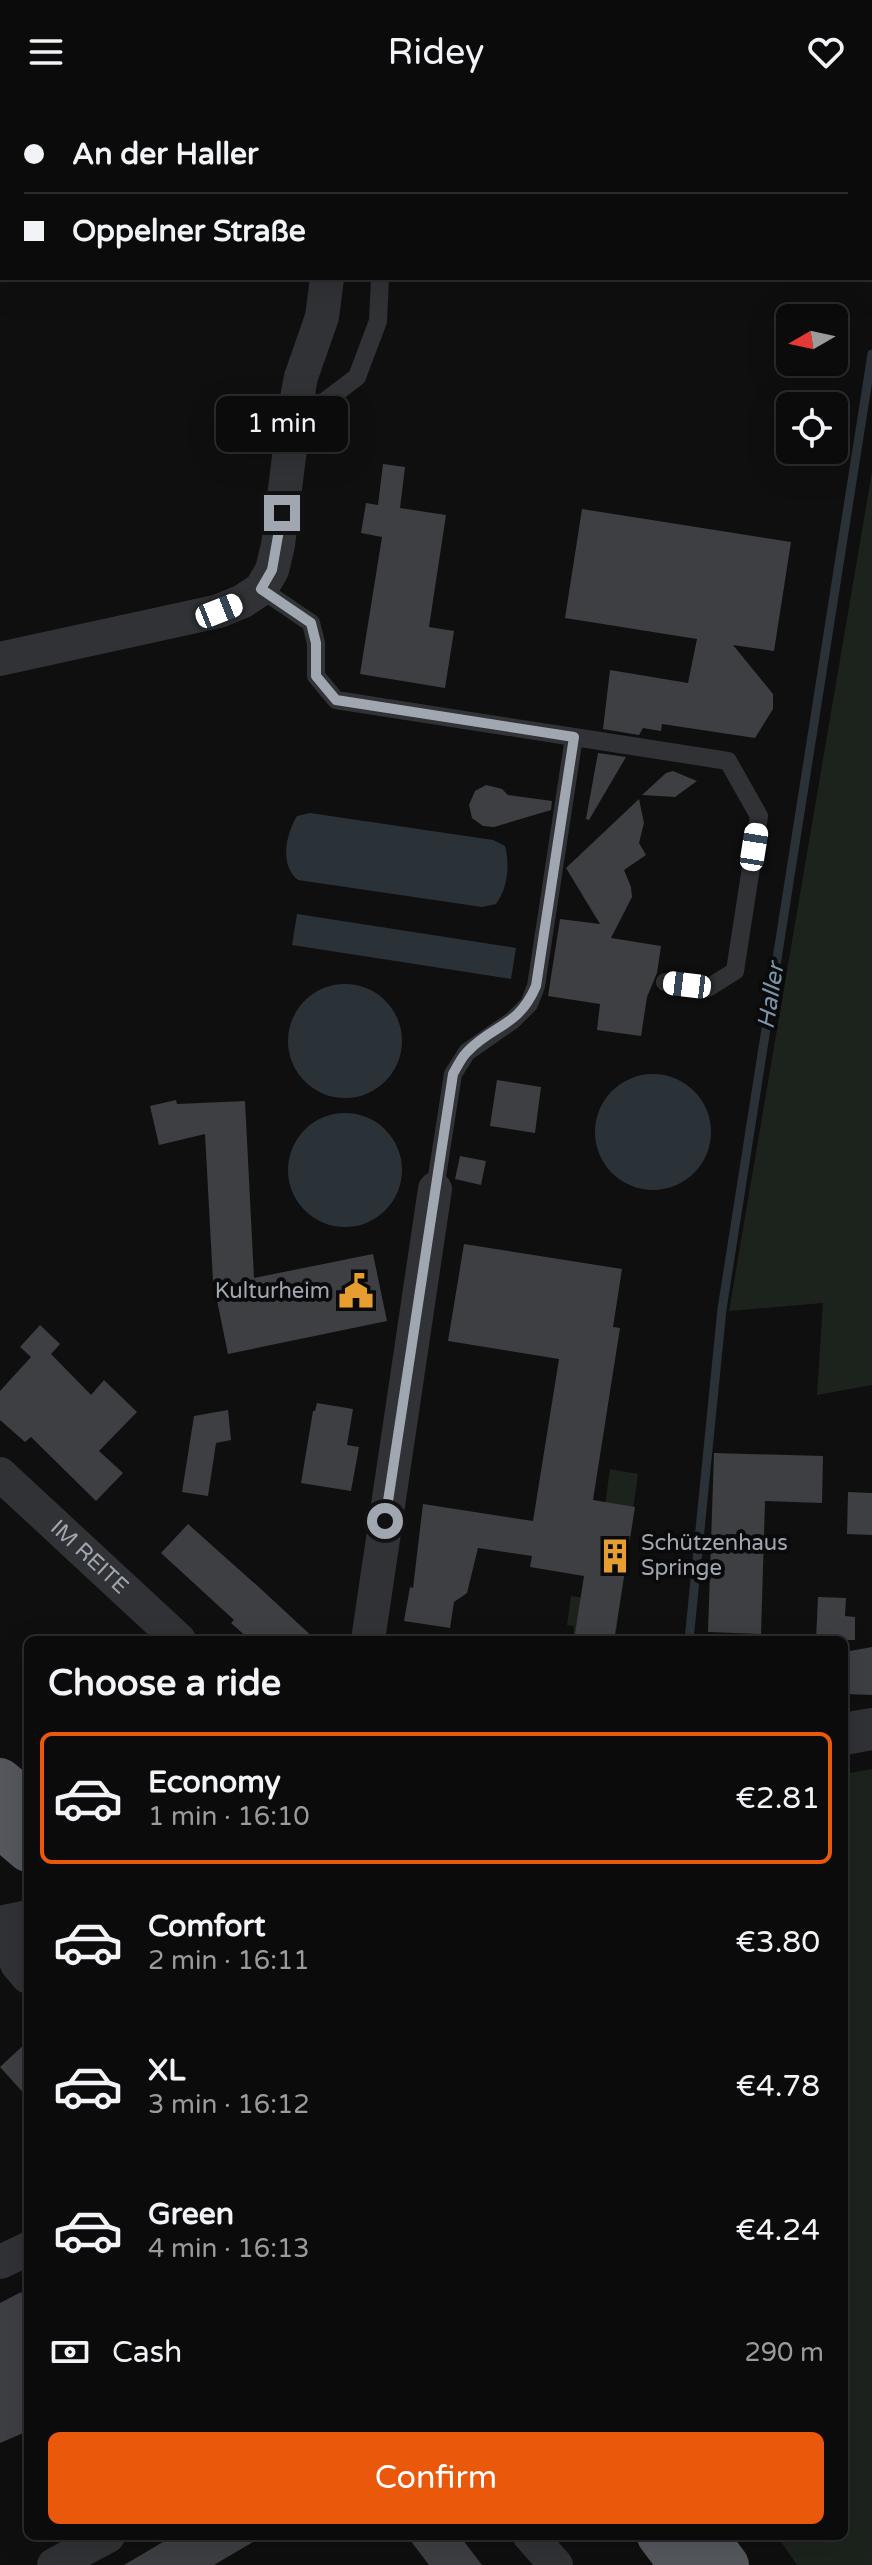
<!DOCTYPE html>
<html lang="en">
<head>
<meta charset="utf-8">
<style>
	:root { --surface:#0b0b0c; --page:#141415; --text:#f1f3f6; --muted:#9a9b9d; --line:#2b2b2d; --accent:#ea580c }
	body { margin:0; font-family:"Varela Round",sans-serif; background:var(--page); color:var(--text); height:100vh; display:flex; flex-direction:column; font-size:30px; white-space:nowrap }
	* { box-sizing:border-box; margin:0 }
	p { font-size:26px; color:var(--muted) }
	.icon { flex:none; width:44px; height:44px; fill:none; stroke:currentColor; stroke-width:2; stroke-linecap:round; stroke-linejoin:round }
	.map { position:relative; flex:1; overflow:hidden }
	.details { position:absolute; left:24px; top:1532px; width:824px; height:904px; display:flex; flex-direction:column; background:var(--surface); border-radius:12px; box-shadow:0 8px 32px #0002,0 0 0 2px var(--line) }
	.details>* { flex:none }
	.guide { position:absolute; left:0px; top:0px; width:872px; height:176px; box-shadow:0 8px 32px #0002,0 0 0 2px var(--line); display:grid; align-content:center; height:176px; padding:0 24px; background:var(--surface) }
	.needle { width:52px; rotate:261deg }
	.controls { position:absolute; left:776px; top:200px; display:grid; gap:16px }
	.controls a { display:grid; place-items:center; width:72px; height:72px; border-radius:12px; background:var(--surface); box-shadow:0 8px 32px #0002,0 0 0 2px var(--line); font-size:40px }
	.end { position:absolute; width:36px; height:36px; margin:-18px; border:10px solid #a1a7b1; background:#111; box-shadow:0 0 0 4px #111 }
	.from { border-radius:50% }
	.bubble { position:absolute; height:56px; border-radius:12px; background:var(--surface); box-shadow:0 8px 32px #0002,0 0 0 2px var(--line); font-size:26px; font-weight:600; line-height:56px; text-align:center }
	.car { position:absolute; width:24px; height:48px; margin:-24px -12px; border-radius:10px; box-shadow:0 0 6px 2px #0007; background:linear-gradient(#fff 24%,#345 0 40%,#fff 0 76%,#345 0 86%,#fff 0) }
	.guide b { display:flex; align-items:center; gap:28px; height:76px; font-size:30px }
	.guide b+b { border-top:2px solid var(--line) }
	.guide i { width:20px; height:20px; background:var(--text) }
	ul { padding:0; list-style:none }
	li { display:flex; align-items:center; gap:24px; height:132px; margin:0 16px 12px; padding:0 8px; border:4px solid transparent; border-radius:12px }
	li div { flex:1 }
	li b { display:block; font-size:30px }
	li em { font-style:normal; font-weight:600 }
	li.active { border-color:var(--accent) }
	li>.icon { width:72px; height:72px; stroke-width:1.5 }
	h2 { padding:0 24px; font-size:36px; line-height:96px }
	.pay { display:flex; align-items:center; gap:20px; height:88px; padding:0 24px; font-size:30px }
	.pay p { margin-inline-start:auto }
	.action { display:flex; gap:16px; margin-top:auto; padding:16px 24px }
	.action a { flex:1; height:92px; border-radius:12px; background:var(--accent); color:#fff; font-size:32px; font-weight:600; line-height:92px; text-align:center }
	header { display:flex; justify-content:space-between; align-items:center; height:104px; padding:0 24px; background:var(--surface); font-size:36px; font-weight:600 }
	.map>svg:first-child { display:block }
	.green { fill:#1c231c }
	.water { fill:#2a3238 }
	.lines { fill:none; stroke-linecap:round; stroke-linejoin:round }
	.stream { stroke:#2a3238; stroke-width:9 }
	.building { fill:#3e3f43 }
	.service { stroke:#313235; stroke-width:18 }
	.minor { stroke:#313235; stroke-width:34 }
	.tertiary { stroke:#313235; stroke-width:42 }
	.trunk { stroke:#55585d; stroke-width:44 }
	.route { stroke:#a1a7b1; stroke-width:10 }
	.labels { text-anchor:middle; dominant-baseline:central; stroke-width:8; stroke-linejoin:round; paint-order:stroke }
	.poi-label { font-size:22px; fill:#a1a7b1; stroke:#0a0a0b; text-anchor:end }
	.street-label { font-size:22px; fill:#a1a7b1; stroke:#0a0a0b }
	.water-label { font-size:24px; font-style:italic; fill:#7997ab; stroke:#0a0a0b }
</style>
</head>
<body>
<header><svg class="icon" aria-label="menu" viewBox="0 0 24 24"><path d="M4 6h16M4 12h16M4 18h16"/></svg>Ridey<svg class="icon" aria-label="heart" viewBox="0 0 24 24"><path d="M12 20l-8-8c-3-5 5-10 8-4 3-6 11-1 8 4z"/></svg></header>
<div class="map">
<svg width="872" height="2461" viewBox="0 0 872 2461">
	<rect width="100%" height="100%" fill="#0f0f10"/>
	<path class="green" d="M872,368V1281L817,1291L823,1199L729,1207Z
		M610,1365L638,1370L615,1536H573L574,1522L567,1521L571,1492L592,1495Z
		M872,1665V2461H797L777,2432H844V1670Z"/>
	<path class="water" d="M310,709L493,736L505,742C510,761 508,783 496,800L482,803L298,776C279,761 286,730 297,712Z
		M297,810L516,844L511,875L292,841Z
		M288 937a57 57 0 1 1 114 0a57 57 0 1 1-114 0Z
		M595 1028a58 58 0 1 1 116 0a58 58 0 1 1-116 0Z
		M288 1066a57 57 0 1 1 114 0a57 57 0 1 1-114 0Z"/>
	<g class="lines">
		<path class="stream" d="M689,1536L722,1205L872,250"/>
	</g>
	<path class="building" d="M383,360L405,363L400,404L446,411L429,523L454,527L445,584L360,570L382,433L361,429L366,399L378,401Z
		M582,405L791,438L774,547L733,541L773,590V605L755,634L662,620L661,627L643,624L639,631L603,625L610,566L688,579L697,535L565,514Z
		M598,649L626,653L589,716L586,715Z
		M673,667L697,677L675,693L642,691L666,669Z
		M486,681L502,685L508,691L552,697L551,706L494,723L483,722L472,714L469,701L475,687Z
		M639,695L644,719L639,739L646,751L624,766L631,783L632,793L611,834L661,842L657,869L647,893L641,932L597,926L600,900L548,892L560,815L600,820L566,764Z
		M497,976L541,983L535,1029L490,1022Z
		M176,996L177,1000L245,997L254,1174L373,1150L387,1217L228,1250L213,1177L205,1030L159,1041L150,1002Z
		M460,1052L486,1057L481,1081L455,1075Z
		M464,1140L622,1165L613,1223L620,1224L593,1396L635,1403L614,1536H574L584,1472L530,1463L532,1452L478,1444L467,1489L454,1498L450,1524L404,1517L410,1483L413,1484L423,1400L533,1417L559,1255L448,1237Z
		M40,1221L60,1240L51,1250L91,1291L104,1276L137,1308L99,1347L123,1369L96,1397L31,1333L25,1338L0,1316V1287L31,1253L20,1243Z
		M317,1299L353,1305L347,1341L359,1343L351,1387L301,1379L313,1307H315Z
		M228,1306L231,1336L216,1339L208,1392L182,1388L194,1312Z
		M714,1349L823,1352L822,1399L765,1397L761,1530L708,1528Z
		M848,1388L872,1389V1431L847,1430Z
		M188,1420L262,1486L316,1536H250L231,1519L234,1516L161,1449Z
		M818,1493L846,1494L845,1512L855,1513V1536H816Z
		M872,1543V1591L844,1590V1548Z
		M28,1937V1994L0,1963Z
		M21,2188L28,2203V2327L0,2339V2199Z
		M173,2432H263L214,2461H124Z
		M407,2432H460L482,2461H429Z"/>
	<g class="lines">
		<path class="service" d="M294,314L320,301L357,273L378,217L380,174
			M261,485L311,519L316,539V572L336,596L574,633L536,882L529,900L513,916L467,948L453,970L435,1085
			M574,633L728,657L759,712L735,867L708,884L665,878"/>
		<g class="minor">
			<path d="M350,2V0"/>
			<path d="M0,555L219,507L243,497L261,485L272,466L278,441L295,305L301,273L322,213L327,174"/>
			<path id="s1" d="M0,1370L179,1536"/>
			<path d="M368,1536L435,1085"/>
			<path d="M3,1823L17,1860L28,1873"/>
			<path d="M0,2158L28,2145"/>
			<path d="M530,2432L556,2461"/>
			<path d="M54,2461L108,2432"/>
		</g>
		<path class="tertiary" d="M844,1630L872,1625
			M0,1823L28,1817"/>
		<path class="trunk" d="M0,1676L28,1699
			M0,1722L28,1746
			M659,2432L681,2461
			M705,2432L727,2461"/>
	</g>
	<g class="lines">
		<path class="route" d="M282,409L272,466L261,485L311,519L316,539V572L336,596L574,633L536,882C518,924 493,920 467,948C461,954 457,963 453,970L385,1417"/>
	</g>
	<defs>
		<g id="civic-bare" transform="scale(2.76)"><path d="M-.6-6.5H3V-4.5H.6V-3L4-1V1h2V6H-6V1h2V-1L-.6-3ZM-1.2 2.5V6h2.4V2.5Z" fill="#e69e31" stroke="#0a0a0b" stroke-width="2.5" paint-order="stroke"/></g>
		<g id="building-bare" transform="scale(2.76)"><path d="M-4-6H4V6H1V3H-1V6H-4ZM-2.5-4.3h1.7v1.8h-1.7ZM.8-4.3h1.7v1.8H.8ZM-2.5-1h1.7V.8h-1.7ZM.8-1h1.7V.8H.8Z" fill="#e69e31" stroke="#0a0a0b" stroke-width="2.5" paint-order="stroke"/></g>
	</defs>
	<g fill-rule="evenodd">
		<use href="#civic-bare" x="356" y="1187"/>
		<use href="#building-bare" x="615" y="1452"/>
	</g>
	<g class="labels">
		<g class="poi-label">
			<text x="330" y="1187">Kulturheim</text>
			<text x="641" y="1439" text-anchor="start">Schützenhaus<tspan x="641" dy="25">Springe</tspan></text>
		</g>
		<g class="street-label">
			<text stroke="none"><textPath href="#s1" startOffset="122">IM REITE</textPath></text>
		</g>
		<g class="water-label">
			<text transform="translate(771 892) rotate(-81)">Haller</text>
		</g>
	</g>
</svg>
<div class="controls">
<a><svg class="needle" viewBox="-14 -14 28 28"><path d="M0-13l5 13h-10z" fill="#e53935"/><path d="M0 13l5-13h-10z" fill="#9a9b9d"/></svg></a>
<a><svg class="icon" aria-label="locate" viewBox="0 0 24 24"><circle cx="12" cy="12" r="6"/><path d="M12 2v4M12 18v4M2 12h4M18 12h4"/></svg></a>
</div>
<i class="end from" style="left:385px;top:1417px"></i>
<i class="end" style="left:282px;top:409px"></i>
<div class="bubble" style="left:216px;top:292px;width:132px">1 min</div>
<i class="car" style="left:219px;top:507px;rotate:68deg"></i>
<i class="car" style="left:754px;top:743px;rotate:9deg"></i>
<i class="car" style="left:687px;top:881px;rotate:277deg"></i>
<div class="guide">
<b><i class="from"></i>An der Haller</b>
<b><i></i>Oppelner Straße</b>
</div>
<section class="details">
<h2>Choose a ride</h2>
<ul>
<li class="active"><svg class="icon" aria-label="car" viewBox="0 0 24 24"><path d="M5 17H2v-5l4-1 3-4h7l3 4 3 1v5h-3M9 17h6M6 11h13"/><circle cx="7" cy="17" r="2"/><circle cx="17" cy="17" r="2"/></svg><div><b>Economy</b><p>1 min · 16:10</p></div><em>€2.81</em></li>
<li><svg class="icon" aria-label="car" viewBox="0 0 24 24"><path d="M5 17H2v-5l4-1 3-4h7l3 4 3 1v5h-3M9 17h6M6 11h13"/><circle cx="7" cy="17" r="2"/><circle cx="17" cy="17" r="2"/></svg><div><b>Comfort</b><p>2 min · 16:11</p></div><em>€3.80</em></li>
<li><svg class="icon" aria-label="car" viewBox="0 0 24 24"><path d="M5 17H2v-5l4-1 3-4h7l3 4 3 1v5h-3M9 17h6M6 11h13"/><circle cx="7" cy="17" r="2"/><circle cx="17" cy="17" r="2"/></svg><div><b>XL</b><p>3 min · 16:12</p></div><em>€4.78</em></li>
<li><svg class="icon" aria-label="car" viewBox="0 0 24 24"><path d="M5 17H2v-5l4-1 3-4h7l3 4 3 1v5h-3M9 17h6M6 11h13"/><circle cx="7" cy="17" r="2"/><circle cx="17" cy="17" r="2"/></svg><div><b>Green</b><p>4 min · 16:13</p></div><em>€4.24</em></li>
</ul>
<div class="pay"><svg class="icon" aria-label="cash" viewBox="0 0 24 24"><path d="M3 7h18v10H3z"/><circle cx="12" cy="12" r="2"/></svg>Cash<p>290 m</p></div>
<div class="action"><a>Confirm</a></div>
</section>
</div>
</body>
</html>
